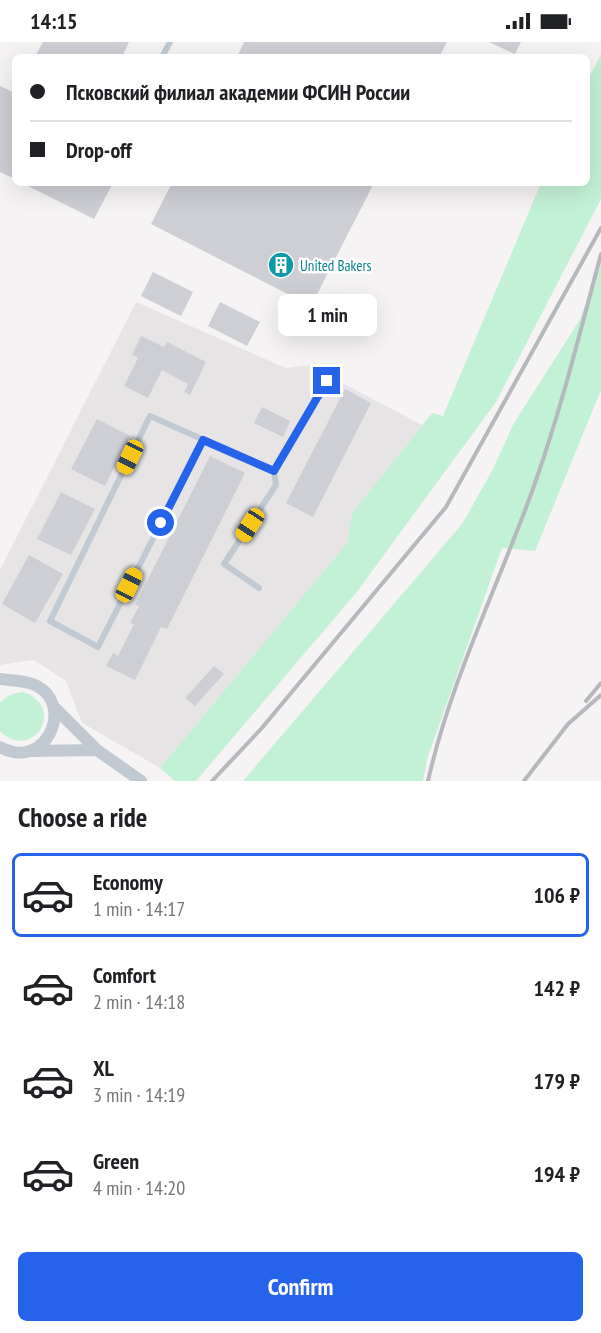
<!DOCTYPE html>
<html lang="en">
<head>
<meta charset="utf-8">
<style>
	:root { --surface:#fff; --page:#f2f2f2; --text:#202124; --muted:#757577; --line:#e0e0e0; --accent:#2563eb }
	body { margin:0; font-family:"PT Sans Narrow",sans-serif; background:var(--page); color:var(--text); height:100vh; display:flex; flex-direction:column; font-size:22px; white-space:nowrap }
	* { box-sizing:border-box; margin:0 }
	p { font-size:20px; color:var(--muted) }
	.icon { flex:none; width:33px; height:33px; fill:none; stroke:currentColor; stroke-width:2; stroke-linecap:round; stroke-linejoin:round }
	.map { position:relative; height:739px; overflow:hidden }
	.details { display:flex; flex-direction:column; background:var(--surface); flex:1 }
	.details>* { flex:none }
	.top-card { position:absolute; left:12px; top:12px; width:578px; height:132px; border-radius:9px; box-shadow:0 6px 24px #0002; display:grid; align-content:center; height:132px; padding:0 18px; background:var(--surface) }
	.end { position:absolute; width:27px; height:27px; margin:-14px; border:8px solid #2563eb; background:#fff; box-shadow:0 0 0 3px #fff }
	.from { border-radius:50% }
	.bubble { position:absolute; height:42px; border-radius:9px; background:var(--surface); box-shadow:0 6px 24px #0002; font-size:20px; font-weight:600; line-height:42px; text-align:center }
	.car { position:absolute; width:18px; height:36px; margin:-18px -9px; border-radius:8px; box-shadow:0 0 4px 2px #0007; background:linear-gradient(#f5c518 24%,#345 0 40%,#f5c518 0 76%,#345 0 86%,#f5c518 0) }
	.top-card b { display:flex; align-items:center; gap:21px; height:57px; font-size:22px }
	.top-card b+b { border-top:2px solid var(--line) }
	.top-card i { width:15px; height:15px; background:var(--text) }
	ul { padding:0; list-style:none }
	li { display:flex; align-items:center; gap:18px; height:84px; margin:0 12px 9px; padding:0 6px; border:3px solid transparent; border-radius:9px }
	li div { flex:1 }
	li b { display:block; font-size:22px }
	li em { font-style:normal; font-weight:600 }
	li.active { border-color:var(--accent) }
	li>.icon { width:54px; height:54px; stroke-width:1.5 }
	h2 { padding:0 18px; font-size:27px; line-height:72px }
	.action { display:flex; gap:12px; margin-top:auto; padding:12px 18px }
	.action a { flex:1; height:69px; border-radius:9px; background:var(--accent); color:#fff; font-size:24px; font-weight:600; line-height:69px; text-align:center }
	.status { display:flex; justify-content:space-between; align-items:center; height:42px; padding:0 30px; background:var(--surface); direction:ltr }
	.status svg { height:16px; fill:currentColor }
	.map>svg:first-child { display:block }
	.education { fill:#e6e4e5 }
	.green { fill:#c3f1d5 }
	.building { fill:#cdcfd5 }
	.lines { fill:none; stroke-linecap:round; stroke-linejoin:round }
	.service { stroke:#c1cad2; stroke-width:6 }
	.minor { stroke:#c1cad2; stroke-width:12 }
	.rail { stroke:#b5b8bd; stroke-width:4 }
	.route { stroke:#2563eb; stroke-width:8 }
	.labels { text-anchor:middle; dominant-baseline:central; stroke-width:5; stroke-linejoin:round; paint-order:stroke }
	.culture-label { font-size:15px; fill:#0d838f; stroke:#fff; text-anchor:start }
</style>
</head>
<body>
<div class="status"><b>14:15</b><svg viewBox="0 0 49 12"><path d="M0 12V9h3v3zM5 12V6h3v6zM10 12V3h3v9zM15 12V0h3v12zM26 1h20v11H26zM47 4h2v5h-2z"/></svg></div>
<div class="map">
<svg width="601" height="739" viewBox="0 0 601 739">
	<rect width="100%" height="100%" fill="#f5f3f3"/>
	<path class="education" d="M136,260L286,326L308,323L422,383L352,471L348,500L160,726L82,681L66,639L34,618L0,623V528Z"/>
	<path class="green" d="M601,12V157L496,360L356,551L196,739H175L160,726L348,500L352,471L432,371L443,374L541,141H586L587,40Z
		M601,222V348L535,509L502,506L428,714L423,739H243L462,482L492,429L514,381L579,279Z
		M23,650C68,665 32,721 0,689V661C7,653 13,651 23,650Z"/>
	<path class="building" d="M43,0H129L122,15H35Z
		M244,0H447L439,15H237Z
		M489,0H521L515,12Z
		M0,44L15,51V137L0,130Z
		M22,141H113L94,177Z
		M172,141H374L311,264L151,182Z
		M153,230L193,250L181,274L141,254Z
		M220,260L260,280L247,304L208,284Z
		M141,294L164,305L167,300L206,320L190,353L184,350L188,342L162,328L148,356L124,344L138,316L132,313Z
		M345,347L371,361L313,475L286,461Z
		M262,365L290,379L283,395L254,381Z
		M97,377L130,394L105,444L71,427Z
		M210,414L245,431L167,587L161,585L135,638L106,624L113,611L118,614L134,582L130,581L139,564L135,563Z
		M61,450L95,467L71,513L37,497Z
		M29,513L63,532L35,581L2,562Z
		M214,624L224,632L195,664L185,656Z"/>
	<g class="lines">
		<path class="service" d="M162,15L170,0
			M203,398L98,605L50,579L150,374L274,429L327,339
			M259,546L224,522L276,443L274,429"/>
		<path class="minor" d="M0,637C12,639 26,638 37,644C71,662 51,717 13,710C9,709 4,707 0,705
			M54,665L97,708L141,739
			M32,709L97,708"/>
		<path class="rail" d="M586,659L601,641
			M212,739L261,687L446,465L601,186
			M428,739C451,637 499,542 534,444C561,368 580,290 601,212
			M524,739L568,682L601,653"/>
	</g>
	<g class="lines">
		<path class="route" d="M161,481L203,398L274,429L327,339"/>
	</g>
	<defs>
		<g id="building-disc" transform="scale(1.35)"><circle r="9.5" fill="#0f9aa8" stroke="#fff"/><path d="M-4-6H4V6H1V3H-1V6H-4ZM-2.5-4.3h1.7v1.8h-1.7ZM.8-4.3h1.7v1.8H.8ZM-2.5-1h1.7V.8h-1.7ZM.8-1h1.7V.8H.8Z" fill="#fff"/></g>
	</defs>
	<g fill-rule="evenodd">
		<use href="#building-disc" x="281" y="223"/>
	</g>
	<g class="labels">
		<g class="culture-label">
			<text x="300" y="223">United Bakers</text>
		</g>
	</g>
</svg>
<i class="end from" style="left:161px;top:481px"></i>
<i class="end" style="left:327px;top:339px"></i>
<div class="bubble" style="left:278px;top:252px;width:99px">1 min</div>
<i class="car" style="left:130px;top:415px;rotate:206deg"></i>
<i class="car" style="left:250px;top:483px;rotate:213deg"></i>
<i class="car" style="left:129px;top:543px;rotate:27deg"></i>
<div class="top-card">
<b><i class="from"></i>Псковский филиал академии ФСИН России</b>
<b><i></i>Drop-off</b>
</div>
</div>
<section class="details">
<h2>Choose a ride</h2>
<ul>
<li class="active"><svg class="icon" aria-label="car" viewBox="0 0 24 24"><path d="M5 17H2v-5l4-1 3-4h7l3 4 3 1v5h-3M9 17h6M6 11h13"/><circle cx="7" cy="17" r="2"/><circle cx="17" cy="17" r="2"/></svg><div><b>Economy</b><p>1 min · 14:17</p></div><em>106 ₽</em></li>
<li><svg class="icon" aria-label="car" viewBox="0 0 24 24"><path d="M5 17H2v-5l4-1 3-4h7l3 4 3 1v5h-3M9 17h6M6 11h13"/><circle cx="7" cy="17" r="2"/><circle cx="17" cy="17" r="2"/></svg><div><b>Comfort</b><p>2 min · 14:18</p></div><em>142 ₽</em></li>
<li><svg class="icon" aria-label="car" viewBox="0 0 24 24"><path d="M5 17H2v-5l4-1 3-4h7l3 4 3 1v5h-3M9 17h6M6 11h13"/><circle cx="7" cy="17" r="2"/><circle cx="17" cy="17" r="2"/></svg><div><b>XL</b><p>3 min · 14:19</p></div><em>179 ₽</em></li>
<li><svg class="icon" aria-label="car" viewBox="0 0 24 24"><path d="M5 17H2v-5l4-1 3-4h7l3 4 3 1v5h-3M9 17h6M6 11h13"/><circle cx="7" cy="17" r="2"/><circle cx="17" cy="17" r="2"/></svg><div><b>Green</b><p>4 min · 14:20</p></div><em>194 ₽</em></li>
</ul>
<div class="action"><a>Confirm</a></div>
</section>
</body>
</html>
